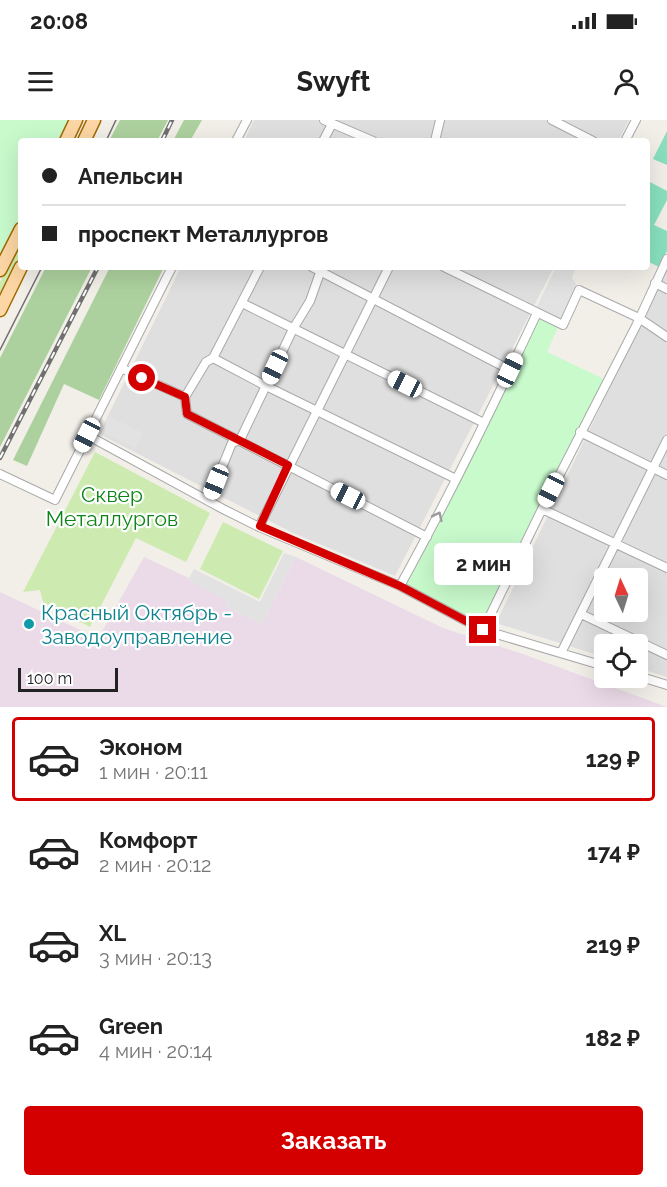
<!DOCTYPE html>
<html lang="ru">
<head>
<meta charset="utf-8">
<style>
	:root { --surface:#fff; --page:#f6f6f6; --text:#222; --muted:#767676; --line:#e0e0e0; --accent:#d40000 }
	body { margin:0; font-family:Raleway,sans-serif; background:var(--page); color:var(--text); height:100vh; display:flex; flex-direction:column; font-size:22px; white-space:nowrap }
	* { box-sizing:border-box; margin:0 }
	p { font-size:20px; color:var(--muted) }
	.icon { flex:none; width:33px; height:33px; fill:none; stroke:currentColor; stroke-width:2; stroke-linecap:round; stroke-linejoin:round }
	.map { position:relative; height:587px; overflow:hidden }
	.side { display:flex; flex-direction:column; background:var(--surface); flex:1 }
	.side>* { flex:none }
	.banner { position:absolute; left:18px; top:18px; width:632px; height:132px; border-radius:6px; box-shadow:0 6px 24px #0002; display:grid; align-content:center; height:132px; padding:0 24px; background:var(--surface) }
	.needle { width:39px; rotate:356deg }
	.buttons { position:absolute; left:594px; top:448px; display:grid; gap:12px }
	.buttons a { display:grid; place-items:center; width:54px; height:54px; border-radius:6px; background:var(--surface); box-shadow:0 6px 24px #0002; font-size:30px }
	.scale { position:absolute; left:18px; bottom:15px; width:100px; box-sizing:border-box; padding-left:6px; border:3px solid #222; border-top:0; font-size:16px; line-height:21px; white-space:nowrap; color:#222; -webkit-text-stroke:4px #fff; paint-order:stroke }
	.end { position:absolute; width:27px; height:27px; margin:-14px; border:8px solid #d40000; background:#fff; box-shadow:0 0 0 3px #fff }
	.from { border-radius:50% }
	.bubble { position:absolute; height:42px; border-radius:6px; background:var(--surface); box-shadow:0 6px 24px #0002; font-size:20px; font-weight:700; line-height:42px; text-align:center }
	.car { position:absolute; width:18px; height:36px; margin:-18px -9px; border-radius:8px; box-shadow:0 0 4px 2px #0007; background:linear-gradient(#fff 24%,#345 0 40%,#fff 0 76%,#345 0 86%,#fff 0) }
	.banner b { display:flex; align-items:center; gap:21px; height:57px; font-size:22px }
	.banner b+b { border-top:2px solid var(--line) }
	.banner i { width:15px; height:15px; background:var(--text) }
	ul { padding:10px 0 0; list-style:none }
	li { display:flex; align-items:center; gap:18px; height:84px; margin:0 12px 9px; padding:0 12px; border:3px solid transparent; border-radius:6px }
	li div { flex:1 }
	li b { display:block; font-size:22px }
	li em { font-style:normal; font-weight:700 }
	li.active { border-color:var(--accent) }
	li>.icon { width:54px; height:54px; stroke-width:1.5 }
	.button { display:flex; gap:12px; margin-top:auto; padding:12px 24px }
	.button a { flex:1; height:69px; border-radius:6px; background:var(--accent); color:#fff; font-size:24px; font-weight:700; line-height:69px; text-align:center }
	.status { display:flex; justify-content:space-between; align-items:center; height:42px; padding:0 30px; background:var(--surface); direction:ltr }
	.status svg { height:16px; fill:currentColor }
	header { display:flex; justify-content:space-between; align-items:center; height:78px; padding:0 24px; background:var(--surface); font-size:27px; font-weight:700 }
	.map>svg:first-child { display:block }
	.residential { fill:#e0dfdf; fill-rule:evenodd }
	.industrial { fill:#ebdbe8 }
	.grass { fill:#cdebb0 }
	.forest { fill:#add19e }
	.park { fill:#c8facc }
	.pitch { fill:#88e0be }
	.parking { fill:#e2e2e2 }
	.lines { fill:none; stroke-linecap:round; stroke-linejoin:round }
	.minor-casing { stroke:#a9a9a9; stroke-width:10 }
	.primary-casing { stroke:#a06b00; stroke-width:15 }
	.minor { stroke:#fff; stroke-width:8 }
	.primary { stroke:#fcd6a4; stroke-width:12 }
	.tram { stroke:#707070; stroke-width:1.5 }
	.rail-casing { stroke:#707070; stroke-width:4.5 }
	.rail { stroke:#fff; stroke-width:2; stroke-dasharray:7; stroke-linecap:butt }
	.oneway { stroke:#9c9c9c }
	.route { stroke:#d40000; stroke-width:8 }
	.culture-dot { fill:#0f9aa8; stroke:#fff; stroke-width:2 }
	.labels { text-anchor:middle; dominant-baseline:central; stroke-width:4.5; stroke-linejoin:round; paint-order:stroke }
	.park-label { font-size:21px; fill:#0c8416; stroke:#fff }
	.culture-label { font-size:21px; fill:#0d838f; stroke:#fff; text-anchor:start }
</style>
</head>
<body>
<div class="status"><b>20:08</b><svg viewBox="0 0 49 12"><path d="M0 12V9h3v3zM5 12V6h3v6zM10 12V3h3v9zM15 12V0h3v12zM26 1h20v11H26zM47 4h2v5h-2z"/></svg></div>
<header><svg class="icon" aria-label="menu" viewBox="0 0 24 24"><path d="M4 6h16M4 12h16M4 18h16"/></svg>Swyft<svg class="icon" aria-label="person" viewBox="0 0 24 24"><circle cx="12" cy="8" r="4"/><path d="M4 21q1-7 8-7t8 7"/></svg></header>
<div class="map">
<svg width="667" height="587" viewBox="0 0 667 587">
	<rect width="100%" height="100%" fill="#f2efe9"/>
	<path class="residential" d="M254,0H629L618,21H244Z
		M181,147H554L395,456L291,412L99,314Z
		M667,149V557L638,548V525H604V537L496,503ZM604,459H638V492H604Z"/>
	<path class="industrial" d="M144,437L189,458L188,460L228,481L225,486L262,504L296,437L443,508L523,534L667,587H0V472L93,516L99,517Z"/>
	<path class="grass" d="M21,120V134L0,176V162Z
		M95,332L210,393L186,442L136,418L90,507L43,482L40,470L23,472Z
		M223,402L283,431L259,479L200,449Z"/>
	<path class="forest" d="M120,0H168L157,21H109Z
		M184,0H202L190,21H173Z
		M46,147H92L0,327V238Z
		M110,147H164L99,280L64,264L27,346L13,340Z"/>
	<path class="park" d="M0,0H68L58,21H21V98L0,141Z
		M538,198L558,207L547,232L606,260L485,509L403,468Z"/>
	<path class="pitch" d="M667,11V45L653,39Z
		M650,62L667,71V80L654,105L667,111V131L659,147L647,141L646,69Z"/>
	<path class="parking" d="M556,147H576L572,158L576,164L560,201L539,190L537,186Z
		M109,296L143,313L135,328L102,312Z
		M284,433L296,437L262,504L225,486L227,481L188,460L194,449L260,482Z"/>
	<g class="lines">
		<g class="minor-casing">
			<path id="minor" d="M324,0L373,21
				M552,0L593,21
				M236,21L247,0
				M323,21L332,4
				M435,21L440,0
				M625,21L636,0
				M312,147L510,250
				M444,147L563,205L579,170L639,198L667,217
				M655,163L667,169
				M242,183L484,303
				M213,238L266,266L456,359
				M121,248L185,277L187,294L427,417
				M185,277L206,242L213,238L260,147
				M580,312L667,355
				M87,315L223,389L259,407L400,466L483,510L604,546
				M0,354L55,380L172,147
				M208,381L232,323L240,320L293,209L310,181L322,147
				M542,389L667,448
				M259,407L389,147
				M400,466C449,377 494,285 537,193
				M581,494L667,535
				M483,510L542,389L636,206L667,139
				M561,533L667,320
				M638,556L667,565"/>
		</g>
		<g class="primary-casing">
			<path id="primary" d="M66,21L76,0
				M84,21L94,0
				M0,150L21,109
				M0,190L21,147"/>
		</g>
		<use href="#minor" class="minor"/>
		<use href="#primary" class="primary"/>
		<path class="tram" d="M106,21L116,0
			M0,230L42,147"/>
		<g class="rail-casing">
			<path id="rail" d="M162,21L172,0
				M0,338L98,147"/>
		</g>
		<use href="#rail" class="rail"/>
	</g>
	<defs><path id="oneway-chevron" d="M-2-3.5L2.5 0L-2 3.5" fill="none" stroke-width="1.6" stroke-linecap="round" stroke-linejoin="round" transform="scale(1.5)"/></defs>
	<use class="oneway" href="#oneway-chevron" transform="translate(438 396) rotate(-64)"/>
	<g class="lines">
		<path class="route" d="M142,258L185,277L187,294L288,345L260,406L400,466L483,510"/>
	</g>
	<circle class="culture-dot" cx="29" cy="504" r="6"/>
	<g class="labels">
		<g class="park-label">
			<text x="112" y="374">Сквер<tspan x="112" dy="24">Металлургов</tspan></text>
		</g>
		<g class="culture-label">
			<text x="41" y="492">Красный Октябрь -<tspan x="41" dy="24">Заводоуправление</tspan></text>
		</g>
	</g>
</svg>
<div class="buttons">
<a><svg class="needle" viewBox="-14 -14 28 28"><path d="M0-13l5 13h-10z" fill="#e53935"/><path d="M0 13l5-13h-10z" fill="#767676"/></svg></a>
<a><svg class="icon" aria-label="locate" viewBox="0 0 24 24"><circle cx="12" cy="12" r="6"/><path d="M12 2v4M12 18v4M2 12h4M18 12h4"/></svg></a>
</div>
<div class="scale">100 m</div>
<i class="end from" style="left:142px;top:258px"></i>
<i class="end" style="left:483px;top:510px"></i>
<div class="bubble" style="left:434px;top:423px;width:99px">2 мин</div>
<i class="car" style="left:275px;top:247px;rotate:205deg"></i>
<i class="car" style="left:510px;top:250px;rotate:25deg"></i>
<i class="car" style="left:405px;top:264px;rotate:297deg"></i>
<i class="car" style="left:87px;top:315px;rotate:207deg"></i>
<i class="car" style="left:216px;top:362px;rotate:202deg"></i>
<i class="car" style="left:551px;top:370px;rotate:207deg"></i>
<i class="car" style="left:348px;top:376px;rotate:297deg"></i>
<div class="banner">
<b><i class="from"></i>Апельсин</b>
<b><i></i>проспект Металлургов</b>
</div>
</div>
<section class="side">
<ul>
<li class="active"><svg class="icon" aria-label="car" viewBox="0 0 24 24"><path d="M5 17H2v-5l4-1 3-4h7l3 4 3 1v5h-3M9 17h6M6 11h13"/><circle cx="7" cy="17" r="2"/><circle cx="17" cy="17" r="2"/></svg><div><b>Эконом</b><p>1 мин · 20:11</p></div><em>129 ₽</em></li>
<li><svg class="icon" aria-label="car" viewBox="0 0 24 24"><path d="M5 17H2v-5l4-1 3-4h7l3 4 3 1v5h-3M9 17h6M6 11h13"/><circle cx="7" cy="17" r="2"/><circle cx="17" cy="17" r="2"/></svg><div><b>Комфорт</b><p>2 мин · 20:12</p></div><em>174 ₽</em></li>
<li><svg class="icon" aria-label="car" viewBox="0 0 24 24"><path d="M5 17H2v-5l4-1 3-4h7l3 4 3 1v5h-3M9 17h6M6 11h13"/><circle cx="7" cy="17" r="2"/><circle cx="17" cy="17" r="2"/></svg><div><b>XL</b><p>3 мин · 20:13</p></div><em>219 ₽</em></li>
<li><svg class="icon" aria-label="car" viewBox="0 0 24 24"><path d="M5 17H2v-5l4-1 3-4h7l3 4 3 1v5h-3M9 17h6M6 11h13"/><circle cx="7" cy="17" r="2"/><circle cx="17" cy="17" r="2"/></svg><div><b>Green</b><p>4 мин · 20:14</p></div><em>182 ₽</em></li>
</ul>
<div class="button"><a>Заказать</a></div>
</section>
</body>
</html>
